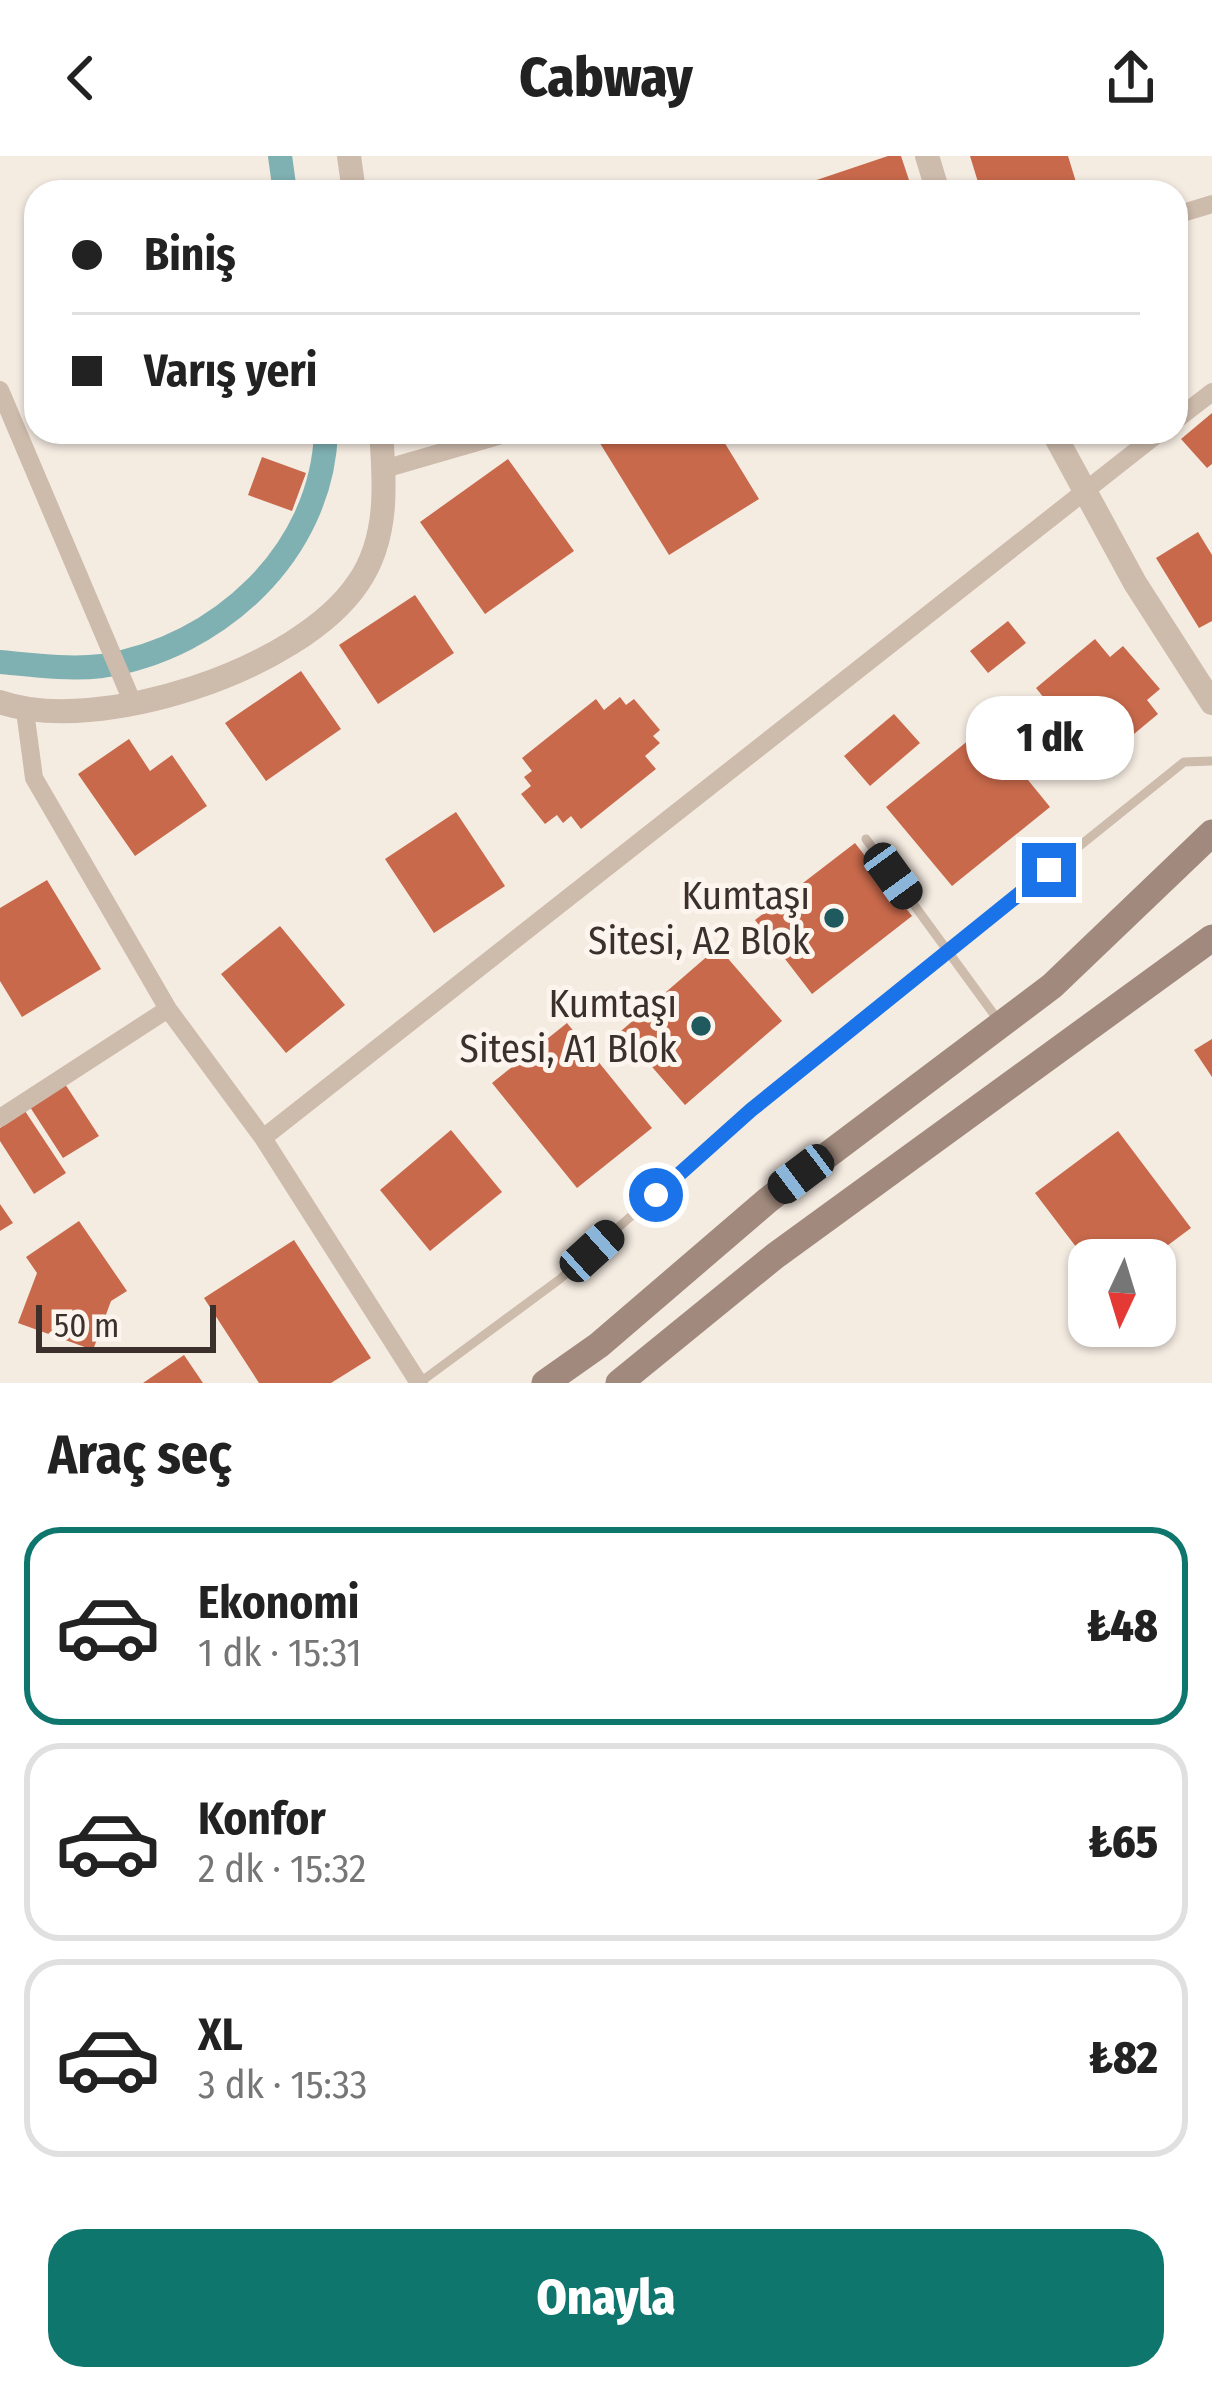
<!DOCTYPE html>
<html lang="tr">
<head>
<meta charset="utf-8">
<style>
	:root { --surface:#fff; --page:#f2f2f2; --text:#222; --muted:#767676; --line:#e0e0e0; --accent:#0f766e }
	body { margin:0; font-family:"Fira Sans Condensed",sans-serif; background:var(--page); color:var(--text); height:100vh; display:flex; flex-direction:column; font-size:45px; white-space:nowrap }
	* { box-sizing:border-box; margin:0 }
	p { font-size:39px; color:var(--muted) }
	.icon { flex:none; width:66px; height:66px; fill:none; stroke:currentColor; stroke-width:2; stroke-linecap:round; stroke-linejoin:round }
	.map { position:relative; height:1227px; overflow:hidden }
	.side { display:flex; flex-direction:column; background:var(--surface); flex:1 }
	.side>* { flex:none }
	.hud { position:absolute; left:24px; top:24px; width:1164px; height:264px; border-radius:36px; box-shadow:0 3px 9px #0004; display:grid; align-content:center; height:264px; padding:0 48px; background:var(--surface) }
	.needle { width:78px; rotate:184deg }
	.controls { position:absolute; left:1068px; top:1083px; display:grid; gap:24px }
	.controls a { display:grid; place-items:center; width:108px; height:108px; border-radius:24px; background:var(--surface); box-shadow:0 3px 9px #0004; font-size:60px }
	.scale { position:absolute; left:36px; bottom:30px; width:180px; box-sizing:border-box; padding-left:12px; border:6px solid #3b302b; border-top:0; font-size:33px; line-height:42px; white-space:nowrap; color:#3b302b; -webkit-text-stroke:9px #fbf5ee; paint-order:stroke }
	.end { position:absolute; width:54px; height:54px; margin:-27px; border:15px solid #1a73e8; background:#fff; box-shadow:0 0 0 6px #fff }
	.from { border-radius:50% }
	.bubble { position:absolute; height:84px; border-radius:36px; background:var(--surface); box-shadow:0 3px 9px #0004; font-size:39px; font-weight:800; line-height:84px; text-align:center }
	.car { position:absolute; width:36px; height:72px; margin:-36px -18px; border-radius:15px; box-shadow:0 0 9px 3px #0007; background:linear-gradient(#222 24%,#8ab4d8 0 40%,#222 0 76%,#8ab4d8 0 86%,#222 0) }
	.hud b { display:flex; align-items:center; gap:42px; height:114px; font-size:45px }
	.hud b+b { border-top:3px solid var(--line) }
	.hud i { width:30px; height:30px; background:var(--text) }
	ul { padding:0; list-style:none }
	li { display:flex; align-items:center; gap:36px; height:198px; margin:0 24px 18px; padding:0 24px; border:6px solid var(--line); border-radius:36px }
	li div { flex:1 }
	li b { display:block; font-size:45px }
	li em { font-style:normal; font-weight:800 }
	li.current { border-color:var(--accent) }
	li>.icon { width:108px; height:108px; stroke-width:1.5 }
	h2 { padding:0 48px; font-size:54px; line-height:144px }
	.action { display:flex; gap:24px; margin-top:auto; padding:24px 48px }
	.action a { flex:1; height:138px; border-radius:36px; background:var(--accent); color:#fff; font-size:48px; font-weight:800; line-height:138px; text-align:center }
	header { display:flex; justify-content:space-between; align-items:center; height:156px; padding:0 48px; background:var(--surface); font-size:54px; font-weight:800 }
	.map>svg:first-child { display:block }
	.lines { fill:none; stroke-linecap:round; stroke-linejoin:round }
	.canal { stroke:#7fb0b2; stroke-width:24 }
	.building { fill:#c8694b }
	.service { stroke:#cdbbac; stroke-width:9 }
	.minor { stroke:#cdbbac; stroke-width:18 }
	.tertiary { stroke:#cdbbac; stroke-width:24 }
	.secondary { stroke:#a18a7d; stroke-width:27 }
	.route { stroke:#1a73e8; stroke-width:15 }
	.poi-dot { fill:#1f5a5e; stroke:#fbf5ee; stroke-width:4.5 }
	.labels { text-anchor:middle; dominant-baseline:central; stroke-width:10; stroke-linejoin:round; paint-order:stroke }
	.poi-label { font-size:39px; fill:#3b302b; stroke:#fbf5ee; text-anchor:end }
</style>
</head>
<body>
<header><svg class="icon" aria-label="back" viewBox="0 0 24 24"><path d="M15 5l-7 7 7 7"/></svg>Cabway<svg class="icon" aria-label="share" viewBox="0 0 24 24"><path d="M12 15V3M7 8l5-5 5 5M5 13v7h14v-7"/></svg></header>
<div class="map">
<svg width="1212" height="1227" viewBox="0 0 1212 1227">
	<rect width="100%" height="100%" fill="#f4ebe1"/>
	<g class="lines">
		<path class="canal" d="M280,0L285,36
			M0,506C32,509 69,514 102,510C219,492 322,396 326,276"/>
	</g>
	<path class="building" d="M888,0H901L913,36H781Z
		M970,0H1068L1076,26L1043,36H981Z
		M1212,257V308L1207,312L1181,283Z
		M611,276H718L759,343L669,399L598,284Z
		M262,301L306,317L292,355L248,339Z
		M508,303L574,395L485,458L420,366Z
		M1198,376L1212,399V465L1199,472L1156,402Z
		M415,439L454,497L378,548L339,489Z
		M1008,465L1026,487L988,517L970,495Z
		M1095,483L1110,501L1123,490L1160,533L1147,544L1158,558L1098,608L1085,592L1073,603L1035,558L1048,547L1036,532Z
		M301,515L341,573L266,625L225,567Z
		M620,541L626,549L634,543L660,574L653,580L660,587L645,600L656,613L581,673L571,660L563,667L557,659L545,668L521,638L531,630L524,621L532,615L522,602L596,543L604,554Z
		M894,558L920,587L870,630L844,600Z
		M985,571L1050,651L952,730L886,651Z
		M129,583L150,615L172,599L207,650L135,700L78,618Z
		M456,656L505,730L434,777L385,703Z
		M855,687L912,760L812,838L755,764Z
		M47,724L101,813L22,861L0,825V752Z
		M280,770L345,849L286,897L221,818Z
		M718,791L782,865L685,949L621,875Z
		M567,867L652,972L577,1032L492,927Z
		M1212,883V921L1194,894Z
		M65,928L99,980L63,1002L30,951Z
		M25,955L66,1017L34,1038L0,985V972Z
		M451,974L502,1036L430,1095L380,1034Z
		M1118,975L1191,1072L1148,1104H1086L1035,1037Z
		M0,1048L13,1067L0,1075Z
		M79,1065L127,1135L111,1145L93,1194L18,1167L37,1117L26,1101Z
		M294,1084L371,1202L331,1227H259L204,1142Z
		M184,1199L203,1227H143Z"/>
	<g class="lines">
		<path class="service" d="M866,683L998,864
			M419,1227L560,1123L751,954L1184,606L1212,605"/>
		<path class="minor" d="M1176,59L1212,48
			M0,234L132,545
			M1176,264L1212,236
			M384,313L512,276
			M25,555L34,622L168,853L263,982L419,1227
			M0,962L168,853
			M263,982L1160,276"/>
		<path class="tertiary" d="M349,0L354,36
			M927,0L938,36
			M1053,276L1135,427L1212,547
			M0,546C97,580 300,514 358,427C389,383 385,326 381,276"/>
		<path class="secondary" d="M545,1227L599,1189L768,1044L1052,830L1212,677
			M619,1227L775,1100L1212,782"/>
	</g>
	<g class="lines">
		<path class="route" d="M656,1039L751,954L1049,714"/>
	</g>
	<g class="poi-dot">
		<circle cx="834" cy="762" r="12"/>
		<circle cx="701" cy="870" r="12"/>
	</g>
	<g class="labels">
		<g class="poi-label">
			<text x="810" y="740">Kumtaşı<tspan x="810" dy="45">Sitesi, A2 Blok</tspan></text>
			<text x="677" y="848">Kumtaşı<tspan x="677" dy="45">Sitesi, A1 Blok</tspan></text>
		</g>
	</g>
</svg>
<div class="controls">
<a><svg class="needle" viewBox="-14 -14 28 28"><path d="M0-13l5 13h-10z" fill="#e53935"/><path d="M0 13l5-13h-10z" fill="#767676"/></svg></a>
</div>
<div class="scale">50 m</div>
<i class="end from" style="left:656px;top:1039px"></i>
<i class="end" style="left:1049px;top:714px"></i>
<div class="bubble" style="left:966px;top:540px;width:168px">1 dk</div>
<i class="car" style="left:893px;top:720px;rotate:144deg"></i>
<i class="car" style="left:801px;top:1018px;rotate:233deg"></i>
<i class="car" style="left:592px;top:1095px;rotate:48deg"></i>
<div class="hud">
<b><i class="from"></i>Biniş</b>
<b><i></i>Varış yeri</b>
</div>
</div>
<section class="side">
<h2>Araç seç</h2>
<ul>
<li class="current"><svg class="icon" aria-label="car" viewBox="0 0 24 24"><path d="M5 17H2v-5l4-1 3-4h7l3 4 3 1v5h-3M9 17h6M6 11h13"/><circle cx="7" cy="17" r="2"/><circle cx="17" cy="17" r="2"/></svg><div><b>Ekonomi</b><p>1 dk · 15:31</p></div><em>₺48</em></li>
<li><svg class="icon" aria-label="car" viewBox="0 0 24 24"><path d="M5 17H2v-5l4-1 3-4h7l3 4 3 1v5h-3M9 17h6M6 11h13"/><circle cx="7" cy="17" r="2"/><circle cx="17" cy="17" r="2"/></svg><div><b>Konfor</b><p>2 dk · 15:32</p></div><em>₺65</em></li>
<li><svg class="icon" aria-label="car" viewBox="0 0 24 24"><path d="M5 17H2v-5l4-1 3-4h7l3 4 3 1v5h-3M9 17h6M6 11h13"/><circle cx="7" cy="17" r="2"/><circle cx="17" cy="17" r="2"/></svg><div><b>XL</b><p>3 dk · 15:33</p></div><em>₺82</em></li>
</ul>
<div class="action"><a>Onayla</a></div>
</section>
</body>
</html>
